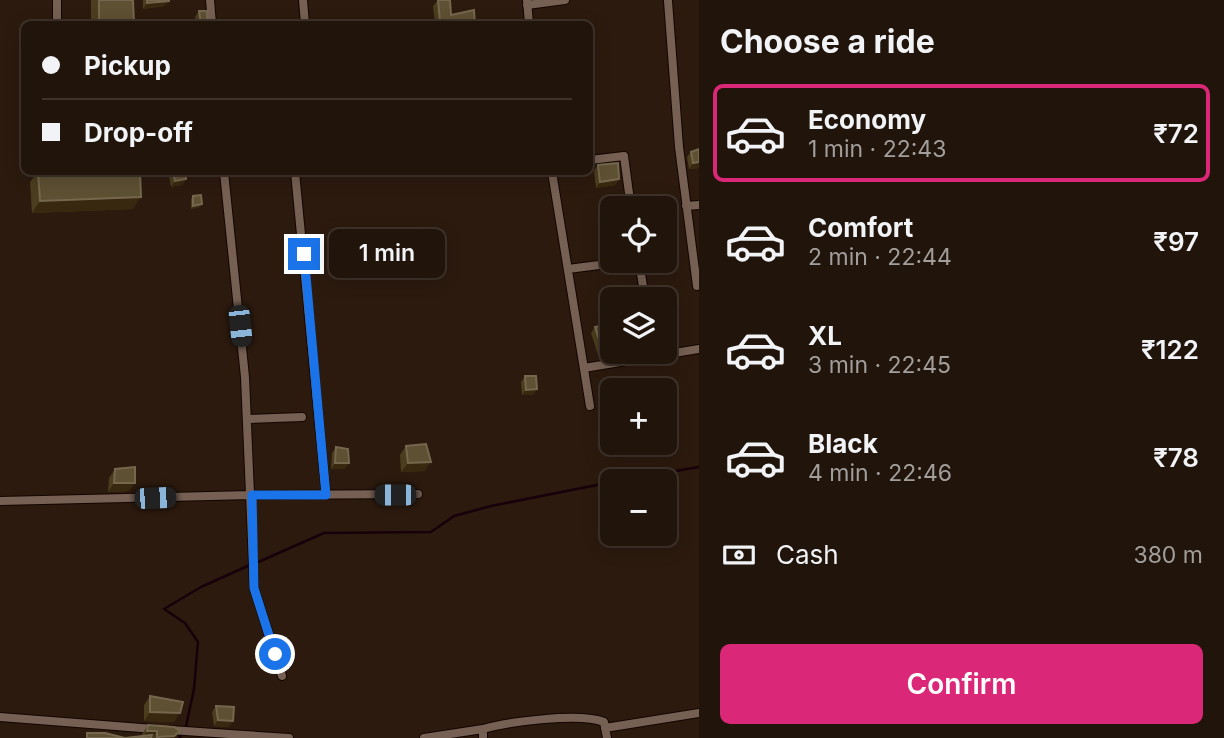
<!DOCTYPE html>
<html lang="en">
<head>
<meta charset="utf-8">
<style>
	:root { --surface:#21140a; --page:#2d2118; --text:#f1f3f6; --muted:#a29e9c; --line:#3e332b; --accent:#db2777 }
	body { margin:0; font-family:Inter,sans-serif; background:var(--page); color:var(--text); height:100vh; display:flex; flex-direction:column; font-size:26px; white-space:nowrap }
	* { box-sizing:border-box; margin:0 }
	p { font-size:23px; color:var(--muted) }
	.icon { flex:none; width:38px; height:38px; fill:none; stroke:currentColor; stroke-width:2; stroke-linecap:round; stroke-linejoin:round }
	.map { position:relative; flex:1; overflow:hidden }
	.details { display:flex; flex-direction:column; background:var(--surface); width:525px }
	.details>* { flex:none }
	.top-card { position:absolute; left:21px; top:21px; width:572px; height:154px; border-radius:10px; box-shadow:0 4px 18px #0003,0 0 0 2px var(--line); display:grid; align-content:center; height:154px; padding:0 21px; background:var(--surface) }
	.fabs { position:absolute; left:600px; top:196px; display:grid; gap:14px }
	.fabs a { display:grid; place-items:center; width:77px; height:77px; border-radius:10px; background:var(--surface); box-shadow:0 4px 18px #0003,0 0 0 2px var(--line); font-size:35px }
	.end { position:absolute; width:32px; height:32px; margin:-16px; border:9px solid #1a73e8; background:#fff; box-shadow:0 0 0 4px #fff }
	.from { border-radius:50% }
	.bubble { position:absolute; height:49px; border-radius:10px; background:var(--surface); box-shadow:0 4px 18px #0003,0 0 0 2px var(--line); font-size:23px; font-weight:600; line-height:49px; text-align:center }
	.car { position:absolute; width:21px; height:42px; margin:-21px -10px; border-radius:9px; box-shadow:0 0 5px 2px #0007; background:linear-gradient(#222 24%,#8ab4d8 0 40%,#222 0 76%,#8ab4d8 0 86%,#222 0) }
	.top-card b { display:flex; align-items:center; gap:24px; height:66px; font-size:26px }
	.top-card b+b { border-top:2px solid var(--line) }
	.top-card i { width:18px; height:18px; background:var(--text) }
	ul { padding:0; list-style:none }
	li { display:flex; align-items:center; gap:21px; height:98px; margin:0 14px 10px; padding:0 7px; border:4px solid transparent; border-radius:10px }
	li div { flex:1 }
	li b { display:block; font-size:26px }
	li em { font-style:normal; font-weight:600 }
	li.on { border-color:var(--accent) }
	li>.icon { width:63px; height:63px; stroke-width:1.5 }
	h2 { padding:0 21px; font-size:32px; line-height:84px }
	.pay { display:flex; align-items:center; gap:18px; height:77px; padding:0 21px; font-size:26px }
	.pay p { margin-inline-start:auto }
	.button { display:flex; gap:14px; margin-top:auto; padding:14px 21px }
	.button a { flex:1; height:80px; border-radius:10px; background:var(--accent); color:#fff; font-size:28px; font-weight:600; line-height:80px; text-align:center }
	main { display:flex; flex:1; min-height:0 }
	.map>svg:first-child { display:block }
	.lines { fill:none; stroke-linecap:round; stroke-linejoin:round }
	.stream { stroke:#18000b; stroke-width:2.5 }
	.street-casing { stroke:#130500; stroke-width:10 }
	.street { stroke:#766053; stroke-width:8 }
	.wall { fill:#4b3e1e }
	.shaded-wall { fill:#37280f }
	.building { fill:#5d5033; stroke:#74674e; stroke-width:2 }
	.route { stroke:#1a73e8; stroke-width:9 }
</style>
</head>
<body>
<main>
<div class="map">
<svg width="699" height="738" viewBox="0 0 699 738">
	<rect width="100%" height="100%" fill="#2c1a0e"/>
	<g class="lines">
		<path class="stream" d="M618,481L699,467
			M256,563L324,533L431,532L454,516L491,506L612,482
			M179,738L185,731L194,689L198,642L185,623L164,609L201,587L250,565"/>
		<g class="street-casing">
			<path id="street" d="M210,0L212,24
				M303,0L305,24
				M527,0L529,24
				M668,1L679,147L697,286L699,285
				M527,5L565,0
				M57,24V0
				M590,160L624,156L631,208
				M224,172L245,377L254,588L282,676
				M295,172L326,495
				M552,172L590,406
				M686,206L699,205
				M639,261L645,299
				M568,269L630,261
				M584,368L699,349
				M248,419L302,417
				M0,501L252,495L418,494
				M0,717L154,729
				M605,728L699,713
				M483,729C508,722 580,712 604,722L607,738
				M170,730L289,738
				M424,738L483,729V738"/>
		</g>
		<use href="#street" class="street"/>
	</g>
	<path class="wall" d="M91,0H133L134,24H91Z
		M143,0H169L164,6L143,9Z
		M438,0H450L451,15L475,24H435L433,6Z
		M199,11L207,24H196L195,17Z
		M691,152L699,168L689,169L687,157Z
		M598,165L619,179L615,185L596,188L594,171Z
		M38,172L89,175V172H140L133,209L32,213L30,182Z
		M172,172H186V179L182,185L171,187L169,176Z
		M193,196L200,207L191,209V199Z
		M607,239L612,257L605,258L603,244Z
		M595,327L612,336V351L611,353L598,355L591,333Z
		M525,376L537,389L533,395H522L521,382Z
		M406,446L425,471L401,472L400,455Z
		M336,447L349,463L344,469H331L332,453Z
		M115,469L129,491L108,492L109,478Z
		M150,696L174,722L144,721V705Z
		M216,706L229,727L214,726L212,712Z
		M148,725L180,731L175,738H125L141,736Z"/>
	<path class="shaded-wall" d="M169,1L164,6L143,9L147,3Z
		M458,20L454,24H438L440,22Z
		M699,162V168L689,169L693,163Z
		M186,179L182,185L171,187L175,181Z
		M619,179L615,185L596,188L600,182Z
		M141,197L133,209L32,213L40,201Z
		M202,204L200,207L191,209L193,206Z
		M612,251V257L605,258L609,252Z
		M612,347L611,353L598,355L602,349Z
		M537,389L533,395H522L526,390Z
		M431,462L425,471L401,472L408,463Z
		M335,463H349L344,469H331Z
		M114,483H135L129,491L108,492Z
		M150,712L180,713L174,722L144,721Z
		M218,720L233,721L229,727L214,726Z
		M147,731H157L152,738H142Z
		M180,731L175,738H157V737Z"/>
	<path class="building" d="M99,0H133L134,24H99Z
		M147,0H169V1L147,3Z
		M438,0H450L451,15L474,10L475,24H458V20L440,22Z
		M199,11H207V24H201Z
		M699,149V162L693,163L691,152Z
		M618,163L619,179L600,182L598,165Z
		M38,172L99,176L98,172H140L141,197L40,201Z
		M173,172H186V179L175,181Z
		M201,195L202,204L193,206V196Z
		M612,238V251L609,252L607,239Z
		M665,302L670,330L665,331Z
		M610,324L612,336V347L602,349L595,327Z
		M525,376H536L537,389L526,390Z
		M426,444L431,462L408,463L406,446Z
		M336,447L348,449L349,463H335Z
		M135,467V483H114L115,469Z
		M150,696L183,702L180,713L150,712Z
		M216,706L234,707L233,721L218,720Z
		M148,725L174,727L180,731L174,736L157,737V731H147Z
		M87,733H105L125,738H87Z
		M152,735L151,738H125Z"/>
	<g class="lines">
		<path class="route" d="M275,654L254,588L252,495H326L304,254"/>
	</g>
</svg>
<div class="fabs">
<a><svg class="icon" aria-label="locate" viewBox="0 0 24 24"><circle cx="12" cy="12" r="6"/><path d="M12 2v4M12 18v4M2 12h4M18 12h4"/></svg></a>
<a><svg class="icon" aria-label="layers" viewBox="0 0 24 24"><path d="M12 4l9 5-9 5-9-5zM3 14l9 5 9-5"/></svg></a>
<a>+</a>
<a>−</a>
</div>
<i class="end from" style="left:275px;top:654px"></i>
<i class="end" style="left:304px;top:254px"></i>
<div class="bubble" style="left:329px;top:229px;width:116px">1 min</div>
<i class="car" style="left:240px;top:326px;rotate:174deg"></i>
<i class="car" style="left:395px;top:495px;rotate:270deg"></i>
<i class="car" style="left:155px;top:498px;rotate:88deg"></i>
<div class="top-card">
<b><i class="from"></i>Pickup</b>
<b><i></i>Drop-off</b>
</div>
</div>
<section class="details">
<h2>Choose a ride</h2>
<ul>
<li class="on"><svg class="icon" aria-label="car" viewBox="0 0 24 24"><path d="M5 17H2v-5l4-1 3-4h7l3 4 3 1v5h-3M9 17h6M6 11h13"/><circle cx="7" cy="17" r="2"/><circle cx="17" cy="17" r="2"/></svg><div><b>Economy</b><p>1 min · 22:43</p></div><em>₹72</em></li>
<li><svg class="icon" aria-label="car" viewBox="0 0 24 24"><path d="M5 17H2v-5l4-1 3-4h7l3 4 3 1v5h-3M9 17h6M6 11h13"/><circle cx="7" cy="17" r="2"/><circle cx="17" cy="17" r="2"/></svg><div><b>Comfort</b><p>2 min · 22:44</p></div><em>₹97</em></li>
<li><svg class="icon" aria-label="car" viewBox="0 0 24 24"><path d="M5 17H2v-5l4-1 3-4h7l3 4 3 1v5h-3M9 17h6M6 11h13"/><circle cx="7" cy="17" r="2"/><circle cx="17" cy="17" r="2"/></svg><div><b>XL</b><p>3 min · 22:45</p></div><em>₹122</em></li>
<li><svg class="icon" aria-label="car" viewBox="0 0 24 24"><path d="M5 17H2v-5l4-1 3-4h7l3 4 3 1v5h-3M9 17h6M6 11h13"/><circle cx="7" cy="17" r="2"/><circle cx="17" cy="17" r="2"/></svg><div><b>Black</b><p>4 min · 22:46</p></div><em>₹78</em></li>
</ul>
<div class="pay"><svg class="icon" aria-label="cash" viewBox="0 0 24 24"><path d="M3 7h18v10H3z"/><circle cx="12" cy="12" r="2"/></svg>Cash<p>380 m</p></div>
<div class="button"><a>Confirm</a></div>
</section>
</main>
</body>
</html>
